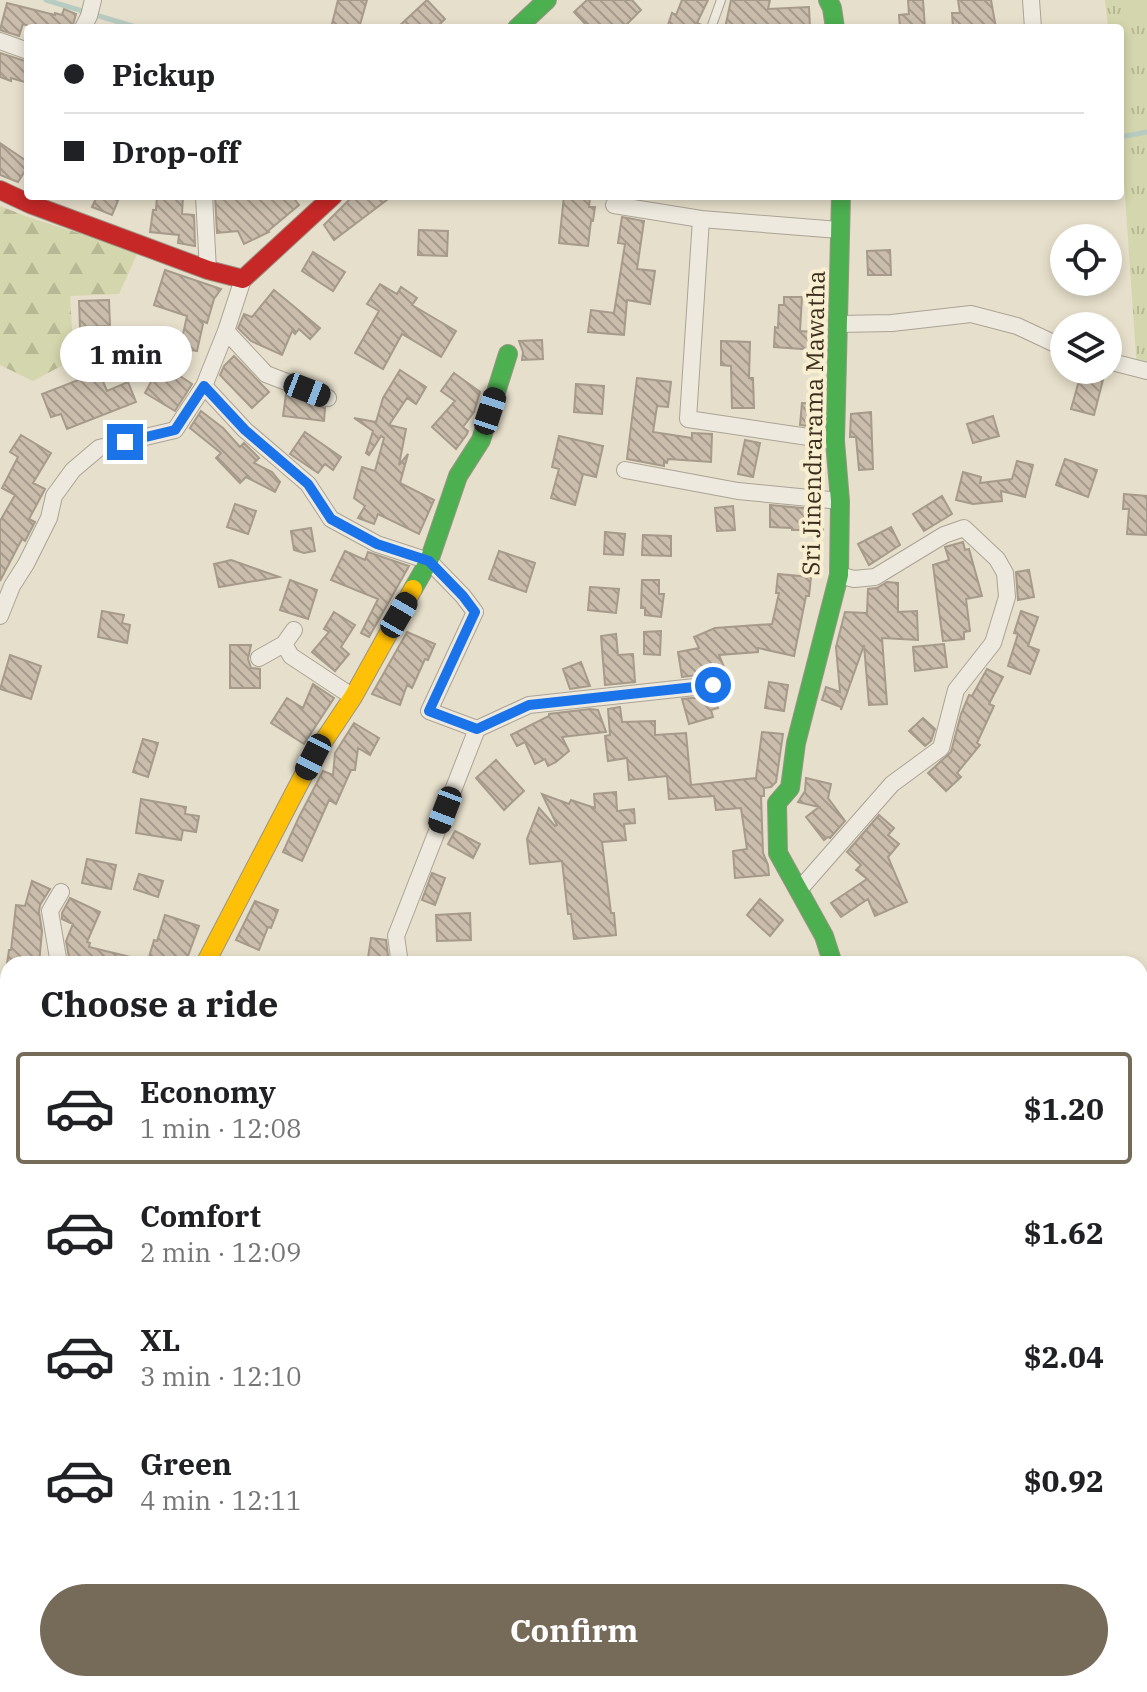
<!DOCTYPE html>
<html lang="en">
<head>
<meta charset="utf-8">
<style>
	:root { --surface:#fff; --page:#f2f2f2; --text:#202124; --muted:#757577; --line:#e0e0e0; --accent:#766b59 }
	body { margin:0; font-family:"IBM Plex Serif",serif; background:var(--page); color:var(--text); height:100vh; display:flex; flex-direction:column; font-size:30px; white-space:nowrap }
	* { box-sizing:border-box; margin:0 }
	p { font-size:26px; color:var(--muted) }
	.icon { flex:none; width:44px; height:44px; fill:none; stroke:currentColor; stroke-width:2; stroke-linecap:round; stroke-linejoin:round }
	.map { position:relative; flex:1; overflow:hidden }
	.drawer { position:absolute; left:0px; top:956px; width:1148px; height:736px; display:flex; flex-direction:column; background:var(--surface); border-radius:24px 24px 0 0; box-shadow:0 4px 12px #0003 }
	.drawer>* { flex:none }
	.top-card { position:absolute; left:24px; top:24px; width:1100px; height:176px; border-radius:8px; box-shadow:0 4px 12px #0003; display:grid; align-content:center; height:176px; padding:0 40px; background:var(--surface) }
	.fabs { position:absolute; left:1050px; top:224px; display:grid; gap:16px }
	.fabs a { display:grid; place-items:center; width:72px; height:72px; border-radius:50%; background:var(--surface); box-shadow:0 4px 12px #0003; font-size:40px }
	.end { position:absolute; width:36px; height:36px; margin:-18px; border:10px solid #1a73e8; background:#fff; box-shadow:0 0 0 4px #fff }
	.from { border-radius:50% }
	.bubble { position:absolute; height:56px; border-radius:28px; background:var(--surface); box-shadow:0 4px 12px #0003; font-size:26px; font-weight:700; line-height:56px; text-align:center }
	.car { position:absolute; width:24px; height:48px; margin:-24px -12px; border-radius:10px; box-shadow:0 0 6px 2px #0007; background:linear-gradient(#222 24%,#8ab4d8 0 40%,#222 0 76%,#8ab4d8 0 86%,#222 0) }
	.top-card b { display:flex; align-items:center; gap:28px; height:76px; font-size:30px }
	.top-card b+b { border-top:2px solid var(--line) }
	.top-card i { width:20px; height:20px; background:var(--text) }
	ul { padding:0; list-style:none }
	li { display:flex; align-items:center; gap:24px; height:112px; margin:0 16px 12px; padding:0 24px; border:4px solid transparent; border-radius:8px }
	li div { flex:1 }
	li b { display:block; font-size:30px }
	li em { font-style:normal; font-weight:700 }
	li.active { border-color:var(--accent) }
	li>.icon { width:72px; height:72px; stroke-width:1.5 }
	h2 { padding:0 40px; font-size:36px; line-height:96px }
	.action { display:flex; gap:16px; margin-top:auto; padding:16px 40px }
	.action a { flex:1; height:92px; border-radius:48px; background:var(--accent); color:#fff; font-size:32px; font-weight:700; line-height:92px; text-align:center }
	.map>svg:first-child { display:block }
	.grass { fill:url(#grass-tufts) }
	.forest { fill:url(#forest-firs) }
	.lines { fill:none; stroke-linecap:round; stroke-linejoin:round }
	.stream { stroke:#b7cbc0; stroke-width:5 }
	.building { fill:url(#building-back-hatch); stroke:#a69a8a; stroke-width:2 }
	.lane-casing { stroke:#aba395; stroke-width:10 }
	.street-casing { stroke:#aba395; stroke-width:18 }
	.fast-casing { stroke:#9a9385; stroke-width:20 }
	.slow-casing { stroke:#9a9385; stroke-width:20 }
	.jam-casing { stroke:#9a9385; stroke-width:20 }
	.lane { stroke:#ede9de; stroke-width:8 }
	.street { stroke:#ede9de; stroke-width:16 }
	.fast { stroke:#4caf50; stroke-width:18 }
	.slow { stroke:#ffc107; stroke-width:18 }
	.jam { stroke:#c62828; stroke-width:18 }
	.route { stroke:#1a73e8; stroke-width:10 }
	.labels { text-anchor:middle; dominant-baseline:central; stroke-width:8; stroke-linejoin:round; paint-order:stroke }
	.street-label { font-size:24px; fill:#3a2c1c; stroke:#f8eed0 }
</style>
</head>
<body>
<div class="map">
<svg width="1147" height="1692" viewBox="0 0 1147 1692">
	<defs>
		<pattern id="grass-tufts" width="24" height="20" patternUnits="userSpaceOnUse" patternTransform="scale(2)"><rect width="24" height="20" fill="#d4d6ad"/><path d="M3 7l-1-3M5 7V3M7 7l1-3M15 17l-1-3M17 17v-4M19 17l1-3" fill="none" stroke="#b7b894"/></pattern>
		<pattern id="forest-firs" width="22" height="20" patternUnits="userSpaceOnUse" patternTransform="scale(2)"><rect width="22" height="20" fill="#d4d6ad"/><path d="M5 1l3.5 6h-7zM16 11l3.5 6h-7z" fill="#b7b894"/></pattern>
		<pattern id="building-back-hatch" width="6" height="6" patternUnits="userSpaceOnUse" patternTransform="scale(2)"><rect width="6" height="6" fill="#cabdac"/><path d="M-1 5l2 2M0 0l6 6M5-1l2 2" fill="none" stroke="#a59a8b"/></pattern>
	</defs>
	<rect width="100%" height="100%" fill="#e6dfcb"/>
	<path class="grass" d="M1105,0H1147V371L1137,369L1120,124V28H1108Z"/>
	<path class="forest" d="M0,206L28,217L138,252L119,294L70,296L74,359L33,381L0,365Z"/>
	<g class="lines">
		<path class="stream" d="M46,0L139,28
			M1120,137L1147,132"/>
	</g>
	<path class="building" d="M338,0H367L359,28H331Z
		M427,0L445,19L436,28H397Z
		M587,0H632L641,10L623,28H589L574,12Z
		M682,0H708L697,23L704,26V28H667L672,13L676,15Z
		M731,0H770L768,9L809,7L810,28H725Z
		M908,0H923L925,28H900L899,15L909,14Z
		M958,0H991L996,28H953L952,13H960Z
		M7,3L55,15V13L62,15L64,9L76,14L72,28H35L23,24L19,36L0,30Z
		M0,53L28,62V83L11,78V81L0,77Z
		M0,143L28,162V166L18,182L0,175Z
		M97,196H120L112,215L92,207Z
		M157,196H183L182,214L194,215L195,246L178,243L179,235L150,232L153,210H156Z
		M215,196H292L299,205L268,231L269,232L244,244L238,231L217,233Z
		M353,196H392L334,240L324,225Z
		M564,196H590L589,207H595L593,221H591L588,246L559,243Z
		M622,217L644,221L637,269L655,271L650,304L627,300L624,335L588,332L591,310L614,313L625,244L618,243Z
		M419,230L448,231L447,256L418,255Z
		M890,250L891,275H868L867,251Z
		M313,252L345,272L333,291L302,271Z
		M165,270L221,289L214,299L207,323L198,319L203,324L197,351L180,348L187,316L154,305Z
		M380,284L397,294L401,287L417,298L412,305L456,331L441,357L402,334L383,369L355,353L379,311L367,304Z
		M274,290L320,328L310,339L299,329L295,334L292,331L282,355L251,341L238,328L244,314L252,317Z
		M784,297H802L800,331L817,332L816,350L774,347L775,327L778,328L779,305H784Z
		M109,300L110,326L80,327L79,301Z
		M542,340L543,359L522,360L523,352L519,341Z
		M721,341L750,342L749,378H753L754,408H732L731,366L721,365Z
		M234,356L269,392L252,408L220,375L224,366Z
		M165,366L192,384L175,411L145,393L152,380L155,381Z
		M400,370L426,387L416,404L407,398L389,425L406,429L399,465L408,454L400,483L434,500L419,534L378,514L374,524L358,518L365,506L354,498L362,467L375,471L384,438L381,436L369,455L366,453L373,431L354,418L376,422L383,398Z
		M1082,370L1105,372L1094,415L1071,409Z
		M99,372L107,391L128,382L136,402L67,429L61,414L51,417L42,394Z
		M454,373L480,392L474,412L463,427L468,431L467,434L456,449L432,427L455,401L441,391Z
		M637,378L671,382L668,407L657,406L653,432L692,438V433L712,434L711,462L668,459L667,463L664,462V466L627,459Z
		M576,384L604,386L602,414L574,412Z
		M286,394L325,408L324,421L283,416Z
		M802,403L817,404L815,427L800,425Z
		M201,411L223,428L240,447L244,443L259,458L254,463L272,472L280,482L275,492L246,477L240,483L216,458L221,453L190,428Z
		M871,412L873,469L859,470L856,437H850L851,414Z
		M993,416L999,436L973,443L967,424Z
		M305,432L341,457L333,470L325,464L318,473L290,454Z
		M21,435L51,453L33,483L45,489L29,519L35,522L25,541L22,539L0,581V521L15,495L2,488L18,457L10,452Z
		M559,436L603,446L596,477L583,474L575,505L551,498L559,469L552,467Z
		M745,440L760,443L753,477L738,474Z
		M1065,459L1097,470L1088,497L1056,485Z
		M1017,461L1033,465L1025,497L1001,491L1002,501L973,504L956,500L963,472L981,477L980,483L1012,479Z
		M1124,494L1147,496V535L1127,534L1129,509H1123Z
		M942,496L952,514L924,531L913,514Z
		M235,504L256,511L248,534L227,527Z
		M770,505L823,510V530H792V528L770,527Z
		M733,506L735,530L717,531L715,508Z
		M891,527L900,545L869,565L858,544Z
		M311,528L315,551L304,553L294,550L291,531Z
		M605,532L625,534L623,555L604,554Z
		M643,535L671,536V556L642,555Z
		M963,542L965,550L969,549L982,596L966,599L970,631L964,632V639L943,641L933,565L949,560L945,547Z
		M345,551L365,560L368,552L409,566L369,637L361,633L378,599L331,580Z
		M499,551L535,563L526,592L489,579Z
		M231,560L279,577L219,587L214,564Z
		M1029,570L1034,597L1018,600L1016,572Z
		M778,574L811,577L809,596H806L794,656L758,648V652L719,655L724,667L708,674L682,677L678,652L699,648L694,637L715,628L772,624L779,593H776Z
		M290,580L317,590L308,619L280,610Z
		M642,580H659V594H664L661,617L645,615V608H641Z
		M887,582L898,583V612L917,611L918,640L882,638L887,704L869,705L864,645L841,710V707L822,700L826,687L840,692L836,647L845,612L867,613L868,589L877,588Z
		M590,587L619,589L616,613L588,610Z
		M102,611L124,615L122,623L130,625L127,643L98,637Z
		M1021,611L1038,617L1028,646L1039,650L1030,674L1008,666L1018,634L1014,633Z
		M334,612L355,625L341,647L349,654L335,671L312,652L329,632L324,629Z
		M661,631L660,655L644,654V632Z
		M407,632L435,644L428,660L425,659L412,688L407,685L400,705L372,694Z
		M616,634L618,655L633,654L635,682L605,685L601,636Z
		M944,644L947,667L915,671L913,647Z
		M230,645H251L248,659L251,668L260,669V688H230Z
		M10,655L41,666L31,699L0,689Z
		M581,662L590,686L570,689L563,669Z
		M987,669L1003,677L989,704L994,706L977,743L980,745L957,773L961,777L946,791L928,773L951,752L961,714L969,695L972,696Z
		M769,682L788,685L784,711L765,708Z
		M313,684L334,698L304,744L271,723L287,698L303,708Z
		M714,696L718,708L711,710L713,717L689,724L682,699Z
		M620,707L622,722L655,721V735L686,733L691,785L756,778L762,732L783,734L776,782L771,787L764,788V796H761L763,853L768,865L769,875L735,878L733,851L747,849L741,808L716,810L714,796L669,799L667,776L629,780L627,758L608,761L605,736L610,735L608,709Z
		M590,709L598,710L606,732L562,737L569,751L556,762L548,766L545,759L535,764L525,742L517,746L511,735L549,716V714Z
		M923,718L935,729L931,741L925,746L909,731Z
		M354,723L379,738L370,755L358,748L355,770H351L336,804L329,800L302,861L283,852L299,817L323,771L333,775L335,753Z
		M143,739L158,743L148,777L133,772Z
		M496,760L524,791L504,810L476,778Z
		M806,778L831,784L828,798L845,821L830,838L828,837L824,840L806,817L819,807L798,802L805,791Z
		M616,792L617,811L634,809L635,823L624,824L626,840L602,842L611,913H614L616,935L574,939L571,914H568L562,861L530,864L527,839L539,808L555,826L557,825L542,794L569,804L571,800L595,808L594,794Z
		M141,799L186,807L185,814L199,816L196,832L183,830L181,840L136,833Z
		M879,815L894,828L888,835L899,844L888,857L907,902L875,916L868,899L841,917L831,903L867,879L856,870L861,865L847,852Z
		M455,831L480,844L473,858L448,844Z
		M87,859L116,865L111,889L82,883Z
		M432,873L445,878L435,905L422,900Z
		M139,874L163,881L158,897L134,889Z
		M32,881L50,889L40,905L39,912L42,931L39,964H7L9,950H11L16,905L25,906Z
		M70,898L100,912L87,942L90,943L89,947L139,959V964H94L83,963L69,957L66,941L73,924L62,919V913Z
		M760,899L783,920L770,936L747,915Z
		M255,901L278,910L271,928L268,927L259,950L236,940Z
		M470,913L471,940L437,941L436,915Z
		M165,915L199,926L185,964H164V962L149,957L154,940L157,941Z
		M371,938L386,940L389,964H367Z"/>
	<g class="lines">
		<g class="lane-casing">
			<path id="lane" d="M711,28L721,0"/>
		</g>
		<g class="street-casing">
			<path id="street" d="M1031,0L1033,28
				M83,28L89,16L93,0
				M0,41L28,51
				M204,196L208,270
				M614,205L701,219L839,230
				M701,219L688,419L835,441
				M839,324L892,323L971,314L1017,326L1064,348
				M226,331L266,374L328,398
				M1108,361L1147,371
				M204,386L245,430L308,484L331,519L377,544L429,561L463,596L475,612L429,711L477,729
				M625,470L738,491L840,501
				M0,616L12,586L26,564L49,518L54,496L73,470L99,448L175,430L204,386L226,331L243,279
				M294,630L284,644L291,656L353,697
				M259,658L284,644
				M799,890L892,784L941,748L956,690L993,643L1007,597L1005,573L997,559L964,528L944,535L875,577L854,579L839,575
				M59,964L50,911L61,892
				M400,964L396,936L477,729L529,705L713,685
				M1140,1240L1147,1250
				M0,1386L8,1400
				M0,1429L8,1426
				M502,1692L513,1684
				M1123,1692L1128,1685L1144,1684L1147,1685"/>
		</g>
		<g class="fast-casing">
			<path id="fast" d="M828,0L832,8L835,28
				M517,28L547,0
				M413,589L429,561L458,476L481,440L508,354
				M833,964L824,936L778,853L777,803L790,788L796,743L839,575L840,501L835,441L841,196
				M800,1684L808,1692"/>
		</g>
		<g class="slow-casing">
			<path id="slow" d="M205,964L313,757L353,697L413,589
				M1140,1212L1147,1208"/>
		</g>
		<g class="jam-casing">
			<path id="jam" d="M0,190L30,204L208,270L243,279L333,196"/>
		</g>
		<use href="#lane" class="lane"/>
		<use href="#street" class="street"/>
		<use href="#fast" class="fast"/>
		<use href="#slow" class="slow"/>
		<use href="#jam" class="jam"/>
	</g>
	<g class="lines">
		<path class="route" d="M125,442L175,430L204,386L245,430L308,484L331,519L377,544L429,561L463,596L475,612L429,711L477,729L529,705L713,685"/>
	</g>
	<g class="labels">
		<g class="street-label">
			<text transform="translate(813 423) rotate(-89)">Sri Jinendrarama Mawatha</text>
		</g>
	</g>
</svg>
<div class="fabs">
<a><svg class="icon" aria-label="locate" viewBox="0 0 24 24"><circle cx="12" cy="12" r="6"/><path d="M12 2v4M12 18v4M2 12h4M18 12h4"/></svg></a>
<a><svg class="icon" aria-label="layers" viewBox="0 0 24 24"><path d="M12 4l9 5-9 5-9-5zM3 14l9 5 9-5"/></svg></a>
</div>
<i class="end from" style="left:713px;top:685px"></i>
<i class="end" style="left:125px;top:442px"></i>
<div class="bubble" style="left:60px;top:326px;width:132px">1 min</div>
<i class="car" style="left:307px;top:390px;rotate:111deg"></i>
<i class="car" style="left:490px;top:411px;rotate:18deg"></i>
<i class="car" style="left:399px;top:615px;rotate:30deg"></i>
<i class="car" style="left:313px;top:757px;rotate:207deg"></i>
<i class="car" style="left:445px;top:810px;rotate:201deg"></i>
<div class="top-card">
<b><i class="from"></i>Pickup</b>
<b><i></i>Drop-off</b>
</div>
<section class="drawer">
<h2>Choose a ride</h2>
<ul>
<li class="active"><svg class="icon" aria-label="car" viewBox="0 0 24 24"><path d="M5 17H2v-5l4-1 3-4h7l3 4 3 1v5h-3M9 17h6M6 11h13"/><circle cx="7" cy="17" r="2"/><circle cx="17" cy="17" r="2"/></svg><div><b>Economy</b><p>1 min · 12:08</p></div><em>$1.20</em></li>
<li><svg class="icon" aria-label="car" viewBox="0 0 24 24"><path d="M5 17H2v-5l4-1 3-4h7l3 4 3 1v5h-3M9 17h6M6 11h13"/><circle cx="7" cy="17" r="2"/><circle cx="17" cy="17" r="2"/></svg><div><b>Comfort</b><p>2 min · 12:09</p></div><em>$1.62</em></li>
<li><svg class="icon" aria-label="car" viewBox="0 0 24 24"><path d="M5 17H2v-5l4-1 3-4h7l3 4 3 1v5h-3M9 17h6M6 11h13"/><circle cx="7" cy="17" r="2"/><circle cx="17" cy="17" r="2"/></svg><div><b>XL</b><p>3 min · 12:10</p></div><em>$2.04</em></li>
<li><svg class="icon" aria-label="car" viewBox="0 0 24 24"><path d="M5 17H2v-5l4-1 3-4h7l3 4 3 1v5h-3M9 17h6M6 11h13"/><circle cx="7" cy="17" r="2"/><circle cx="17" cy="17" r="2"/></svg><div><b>Green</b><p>4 min · 12:11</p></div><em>$0.92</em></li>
</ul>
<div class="action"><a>Confirm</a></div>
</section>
</div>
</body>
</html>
